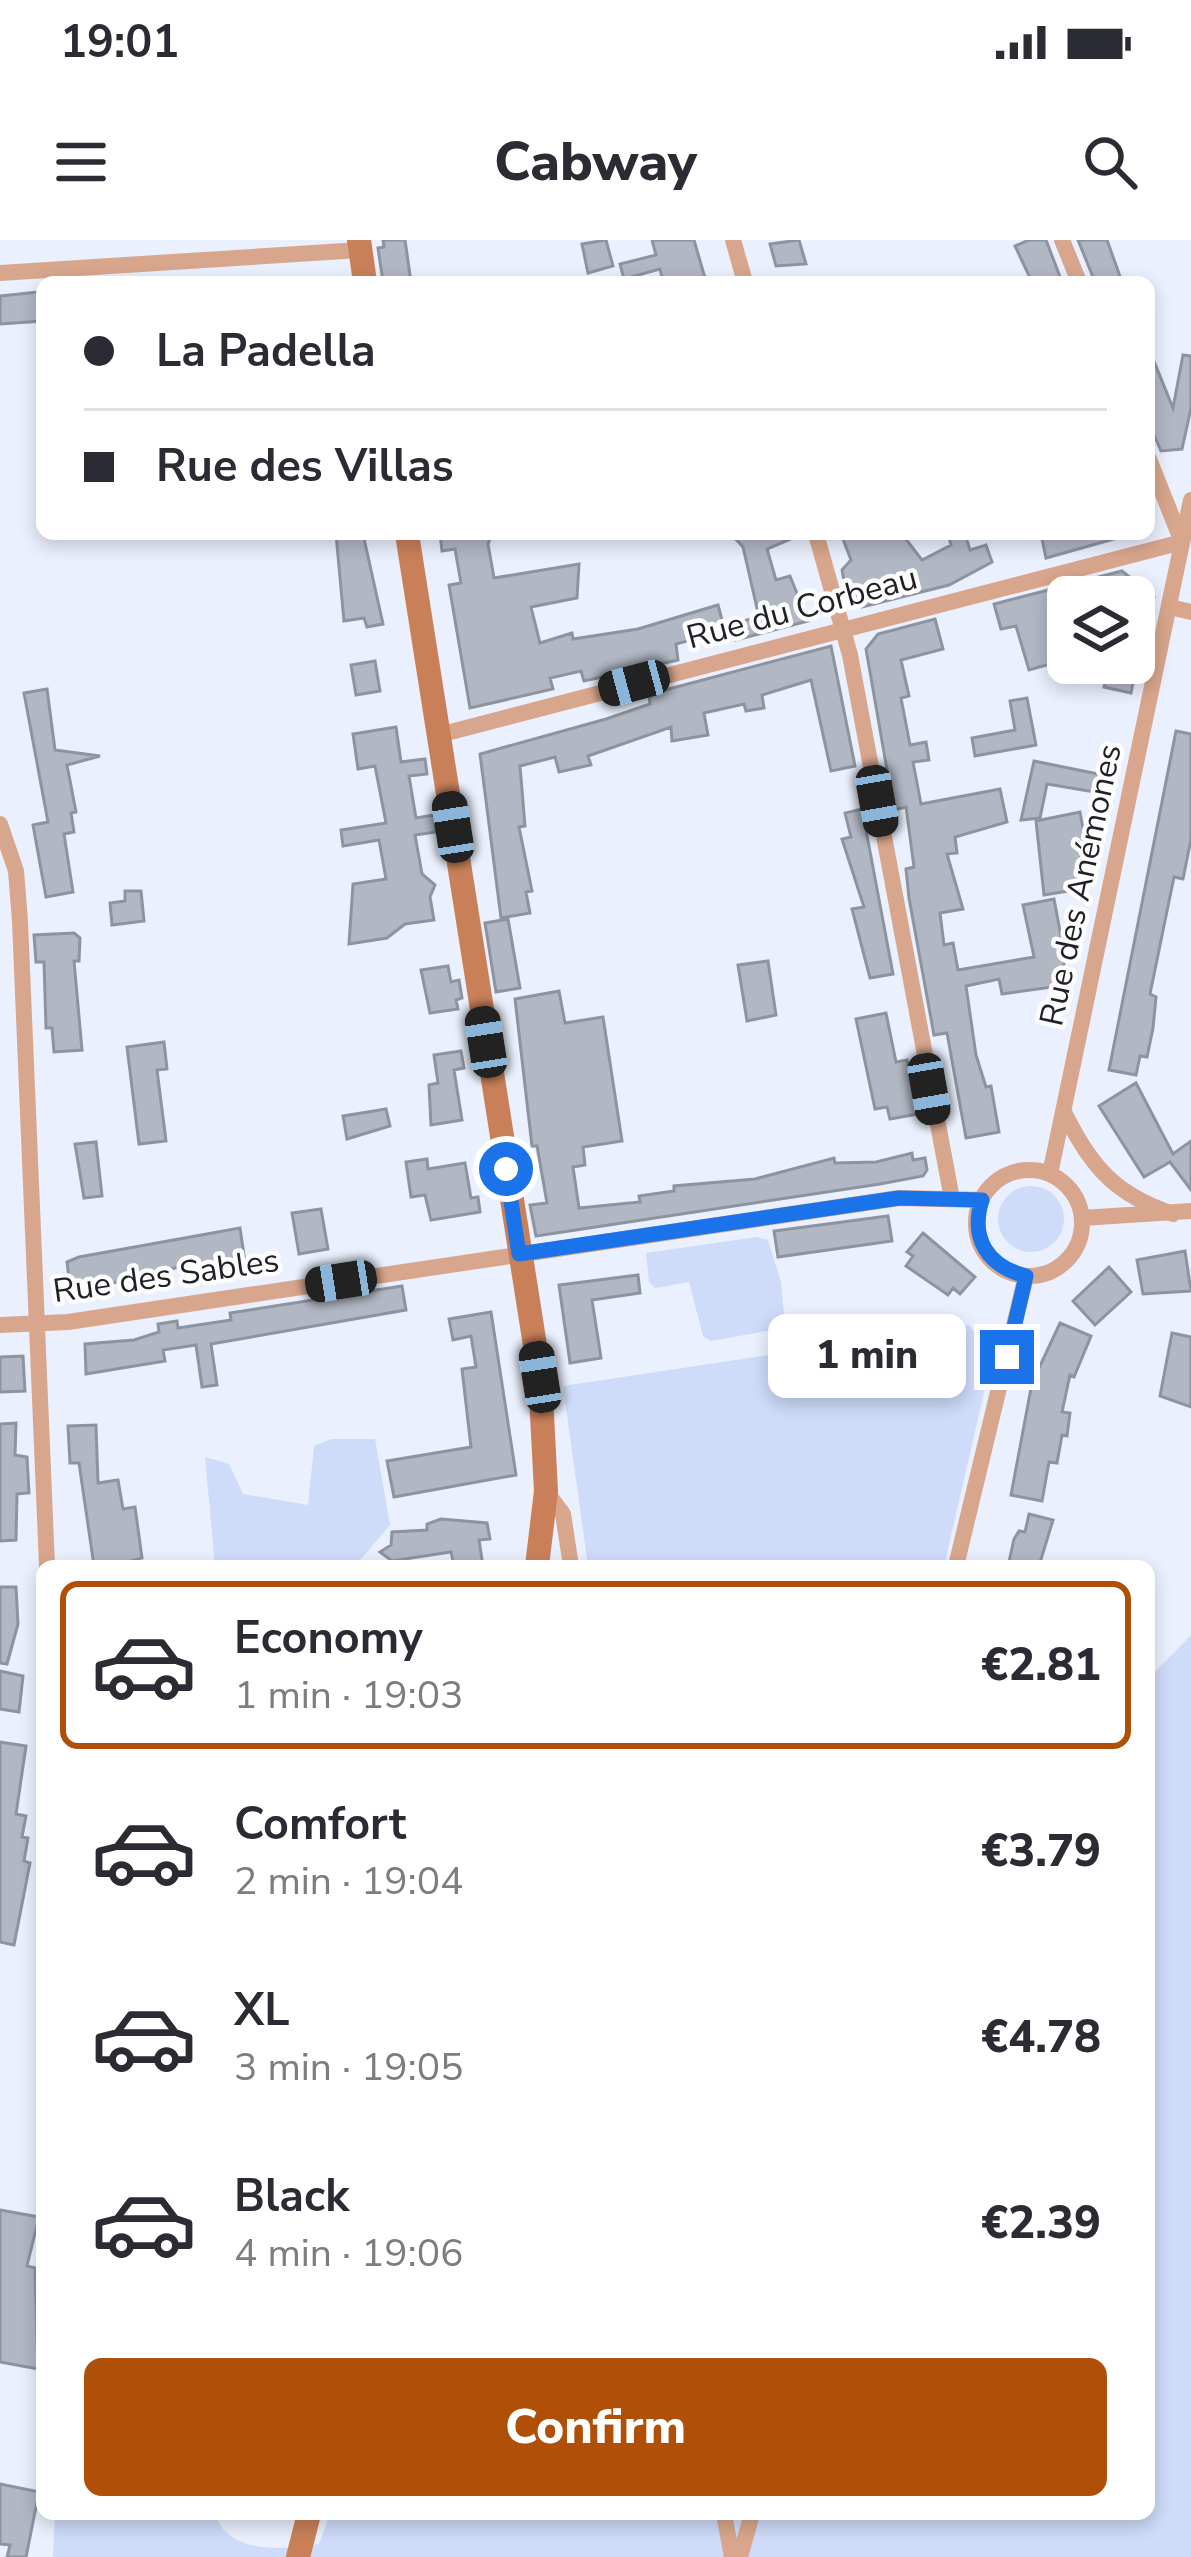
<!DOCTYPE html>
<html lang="en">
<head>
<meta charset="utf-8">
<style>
	:root { --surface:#fff; --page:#f2f2f3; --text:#2b2b33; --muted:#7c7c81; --line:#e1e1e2; --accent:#b05008 }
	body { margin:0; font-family:"Nunito Sans",sans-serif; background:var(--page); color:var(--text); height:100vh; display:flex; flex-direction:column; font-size:45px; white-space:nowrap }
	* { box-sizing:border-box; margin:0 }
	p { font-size:39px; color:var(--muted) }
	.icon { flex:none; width:66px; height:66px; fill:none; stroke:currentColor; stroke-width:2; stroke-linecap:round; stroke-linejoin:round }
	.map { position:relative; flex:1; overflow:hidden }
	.drawer { position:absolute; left:36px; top:1320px; width:1119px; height:960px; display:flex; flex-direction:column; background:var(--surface); border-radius:18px; box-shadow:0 6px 18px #0003 }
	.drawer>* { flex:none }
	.guide { position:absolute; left:36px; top:36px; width:1119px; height:264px; border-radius:18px; box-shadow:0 6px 18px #0003; display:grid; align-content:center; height:264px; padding:0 48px; background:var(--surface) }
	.fabs { position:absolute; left:1047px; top:336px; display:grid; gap:24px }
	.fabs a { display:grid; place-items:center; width:108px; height:108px; border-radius:18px; background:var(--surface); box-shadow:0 6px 18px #0003; font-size:60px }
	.end { position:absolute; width:54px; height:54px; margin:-27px; border:15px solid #1a73e8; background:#fff; box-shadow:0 0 0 6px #fff }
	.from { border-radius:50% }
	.bubble { position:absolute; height:84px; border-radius:18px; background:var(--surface); box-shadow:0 6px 18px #0003; font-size:39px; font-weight:800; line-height:84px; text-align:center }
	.car { position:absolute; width:36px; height:72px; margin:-36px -18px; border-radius:15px; box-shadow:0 0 9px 3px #0007; background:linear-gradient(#222 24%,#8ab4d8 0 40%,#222 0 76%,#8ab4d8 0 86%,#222 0) }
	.guide b { display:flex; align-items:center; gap:42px; height:114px; font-size:45px }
	.guide b+b { border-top:3px solid var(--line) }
	.guide i { width:30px; height:30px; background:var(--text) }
	ul { padding:21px 0 0; list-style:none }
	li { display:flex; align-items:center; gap:36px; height:168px; margin:0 24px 18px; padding:0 24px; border:6px solid transparent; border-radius:18px }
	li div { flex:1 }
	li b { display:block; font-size:45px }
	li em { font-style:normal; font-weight:800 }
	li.active { border-color:var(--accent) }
	li>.icon { width:108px; height:108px; stroke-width:1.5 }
	.cta { display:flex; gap:24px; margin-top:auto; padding:24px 48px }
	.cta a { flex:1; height:138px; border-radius:18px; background:var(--accent); color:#fff; font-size:48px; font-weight:800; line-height:138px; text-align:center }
	.status { display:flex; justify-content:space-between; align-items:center; height:84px; padding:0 60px; background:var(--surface); direction:ltr }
	.status svg { height:33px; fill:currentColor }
	header { display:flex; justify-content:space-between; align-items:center; height:156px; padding:0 48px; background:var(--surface); font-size:54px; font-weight:800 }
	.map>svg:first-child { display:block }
	.green { fill:#cedbf9 }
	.building { fill:#b1b7c3; stroke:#8e949f; stroke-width:3 }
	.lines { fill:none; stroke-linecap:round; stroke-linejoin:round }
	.street { stroke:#d8a68c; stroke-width:16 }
	.secondary { stroke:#c98059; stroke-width:24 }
	.route { stroke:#1a73e8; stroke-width:15 }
	.labels { text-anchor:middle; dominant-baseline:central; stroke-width:9; stroke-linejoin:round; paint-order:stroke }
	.street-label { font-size:33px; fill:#1d2024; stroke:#fdfdfd }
</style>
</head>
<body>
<div class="status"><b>19:01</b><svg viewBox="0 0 49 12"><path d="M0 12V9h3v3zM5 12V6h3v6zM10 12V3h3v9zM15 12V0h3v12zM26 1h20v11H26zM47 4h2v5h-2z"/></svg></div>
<header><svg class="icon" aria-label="menu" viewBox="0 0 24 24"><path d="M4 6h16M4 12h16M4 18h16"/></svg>Cabway<svg class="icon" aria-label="search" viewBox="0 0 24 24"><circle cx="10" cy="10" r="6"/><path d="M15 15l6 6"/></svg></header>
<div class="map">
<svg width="1191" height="2317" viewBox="0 0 1191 2317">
	<rect width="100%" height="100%" fill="#eaf0fd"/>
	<path class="green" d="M998 979a33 33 0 1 1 66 0a33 33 0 1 1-66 0Z
		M757,997L768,1000L781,1042L785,1085L778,1089L711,1101L703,1096L689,1042L655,1048L649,1042L646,1013Z
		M969,1085L993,1114L944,1326H588L563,1146Z
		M332,1199H375L390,1285L355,1326H215L205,1217L229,1224L243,1254L308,1265L314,1206Z
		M1191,1395V2317H53L55,2274H215C229,2316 284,2309 319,2304L330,2274H1149V1438Z"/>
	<path class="building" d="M383,0H405L411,42H383L378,8L384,7Z
		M606,0L613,26L588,33L582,4Z
		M652,0H694L705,38L663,42L660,29L624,39L620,24L656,15Z
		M799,0L806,24L776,26L770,4Z
		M1029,0H1046L1062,42H1032L1015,6Z
		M1078,0H1107L1122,42H1095Z
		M39,52L42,81L0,84V56Z
		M1149,109L1173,168L1183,115L1191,116V168L1182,209L1161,211L1149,183Z
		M336,294H363L383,384L367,387L364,378L344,381Z
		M440,294H492L488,304L494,338L579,324L577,358L531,367L540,403L572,393L573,399L638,389L718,365L725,391L676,404L678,420L584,441L581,431L550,438L553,449L470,468L449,345L461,343L455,309L442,311Z
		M731,294H802L767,309L776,340L790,336L808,381L736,400L731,384L759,377L743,307Z
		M841,294H902L922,320L951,305L948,294H965L970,310L986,305L992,322L949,345L862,367L844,341L842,330L851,320Z
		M1041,294H1113L1114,299L1046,318Z
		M1122,331L1154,357L1141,406L1134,405V357H1068V419L1029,430L1016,386L1001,389L994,364Z
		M935,379L943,409L901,420L909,456L901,458L910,505L926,502L929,520L913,522L921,564L1000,549L1007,582L955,597L957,613L947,614L963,669L940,673L944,705L953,703L958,730L1034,717L1023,665L1054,659L1065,718L1060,746L1002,754L999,739L966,746L976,815L986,847L991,846L999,892L966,898L947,793L934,795L909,658L906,629L914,627L906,567L894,570L866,409L878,394Z
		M831,406L855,526L831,531L811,440L762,455L764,468L746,471L744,464L704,473L708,495L672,501L671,487L588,516L591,525L559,532L555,517L520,526L525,586L519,587L532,651L526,652L530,673L501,678L480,514L606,479L650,464L649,455L665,450Z
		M375,421L380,451L356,455L351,425Z
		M1110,423H1137L1131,453L1104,447Z
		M47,449L55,510L100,516L67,525L76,572L71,573L74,592L64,594L73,652L46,657L33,585L48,582L24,453Z
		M1027,458L1036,505L975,516L972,498L1015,490L1010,461Z
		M396,487L401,522L425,519L427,534L409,536L416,578L434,575L436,592L415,595L422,634L435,645L430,657L434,680L405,684L387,698L349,704L353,644L386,639L379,600L343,606L341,590L386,583L375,526L358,529L353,494Z
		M1176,491L1191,494V599L1183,639L1174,637L1150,754L1156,757L1153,788L1147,817L1140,816L1136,835L1109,830Z
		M1034,521L1098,534L1095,552L1047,544L1040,578L1021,580Z
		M862,569L893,734L870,738L852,669L864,667L842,599L851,597L845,573Z
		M1080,572L1085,600L1081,601V649L1044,655L1036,581Z
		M125,651H141L144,681L112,685L110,663L125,661Z
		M508,679L520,748L496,752L485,683Z
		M74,693L80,698L79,721H74L82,810L54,812L52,788H46L44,722H36L34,695Z
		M768,721L776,775L747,781L738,725Z
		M448,726L451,742L459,740L462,758L456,760L458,769L430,773L421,730Z
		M559,751L565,783L603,777L622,901L583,907L585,925L573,927L579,968L640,962L639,956L674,951V946L755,939L834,918L835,923L876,922L912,913L913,920L925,918L927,930L923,936L880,944L536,996L530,965L547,963L537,906H532L515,759Z
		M886,773L896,822L907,820L918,874L890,879L887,867L875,869L856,779Z
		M164,802L167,829L157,830L166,901L139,904L127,807Z
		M461,811L464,828L454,830L462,880L431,885L429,845L438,843L434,815Z
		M1136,843L1173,914L1191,901V950L1170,922L1144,937L1099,866Z
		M386,869L390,886L347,899L343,876Z
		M96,902L102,956L84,958L75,904Z
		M427,919L428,929L465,923L471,958L478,957L480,972L431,980L425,955L411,957L406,922Z
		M321,969L328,1009L299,1014L292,973Z
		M888,976L892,1001L778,1017L774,991Z
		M240,988L245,1022L184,1034L182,1027L144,1033L145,1039L70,1048L67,1022L79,1017Z
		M923,993L975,1037L960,1054L953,1048L948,1055L906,1026L913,1016L907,1012Z
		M1185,1011L1191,1051L1143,1054L1137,1020Z
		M1109,1027L1131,1052L1095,1085L1073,1061Z
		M638,1035L640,1053L592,1060L601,1118L570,1123L559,1045Z
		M402,1046L406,1070L211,1104L217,1145L202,1147L196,1105L163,1110L165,1121L86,1134L85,1104L134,1100L159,1092L158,1084L177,1081L178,1088L231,1080L230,1073Z
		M491,1072L516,1235L394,1257L387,1221L471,1207L462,1129L476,1127L471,1096L453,1100L449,1079Z
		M1060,1083L1091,1096L1074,1137L1070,1135L1062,1172L1070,1173L1067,1196L1062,1195L1057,1223L1049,1222L1042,1261L1011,1255L1032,1143Z
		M1172,1093L1191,1097V1167L1160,1156Z
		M23,1116L25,1151L0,1152V1117Z
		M16,1183L15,1215L27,1217L29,1253L17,1254L16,1300L0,1301V1184Z
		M96,1185L98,1243L118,1240L123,1269L135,1267L142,1318L113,1326H94L79,1223H70L68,1186Z
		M1029,1274L1053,1280L1039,1326L1009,1322L1014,1299L1019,1291L1025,1292Z
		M441,1279L487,1283L490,1299L479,1300L483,1326H454L451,1312L392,1321L380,1312L391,1305L392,1292L427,1290V1284Z
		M0,1347H16L18,1384L7,1424L0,1423Z
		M0,1431L23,1436L19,1472L0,1469Z
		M0,1502L26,1506L16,1574L26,1576L22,1597L28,1598L24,1621L30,1623L14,1705L0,1702Z
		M0,1970L39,1977L27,2026L35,2028L38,2129L0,2122Z
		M0,2244L39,2252L26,2317H7L10,2305L0,2304Z"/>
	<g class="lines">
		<path class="street" d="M733,0L745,42
			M1062,0L1079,42
			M0,33L360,10
			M816,294L850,415L952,959
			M1170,367L1191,372
			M439,495L1182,302L1149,219
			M0,584L16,631L20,681L47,1326
			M1065,874C1091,927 1116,955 1173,974
			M976 983a53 53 0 1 1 106 0a53 53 0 1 1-106 0Z
			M1050,934L1191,260
			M1082,978L1191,971
			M0,1085L68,1082L899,958L982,960
			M546,1251L563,1274L571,1326
			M956,1326L1026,1036
			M724,2274L732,2317
			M740,2317L752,2274"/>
		<path class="secondary" d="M359,0L365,42
			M407,294L540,1137L546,1251L537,1326
			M298,2317L309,2274"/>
	</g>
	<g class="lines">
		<path class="route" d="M506,929L519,1014L899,958L982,960C970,998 987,1026 1026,1036L1007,1117"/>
	</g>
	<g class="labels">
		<g class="street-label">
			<text transform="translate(802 368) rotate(-15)">Rue du Corbeau</text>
			<text transform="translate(1081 645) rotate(-78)">Rue des Anémones</text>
			<text transform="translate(166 1036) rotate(-8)">Rue des Sables</text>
		</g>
	</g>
</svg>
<div class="fabs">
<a><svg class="icon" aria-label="layers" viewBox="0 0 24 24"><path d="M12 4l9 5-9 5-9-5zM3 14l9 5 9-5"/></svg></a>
</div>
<i class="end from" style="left:506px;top:929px"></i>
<i class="end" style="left:1007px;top:1117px"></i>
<div class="bubble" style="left:768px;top:1074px;width:198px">1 min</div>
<i class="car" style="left:634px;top:443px;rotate:255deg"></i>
<i class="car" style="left:877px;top:561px;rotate:170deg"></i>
<i class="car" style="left:453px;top:587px;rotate:351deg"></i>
<i class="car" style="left:486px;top:802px;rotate:351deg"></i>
<i class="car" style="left:929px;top:849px;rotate:170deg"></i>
<i class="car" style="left:341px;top:1041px;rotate:261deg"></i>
<i class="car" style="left:540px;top:1137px;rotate:351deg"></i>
<div class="guide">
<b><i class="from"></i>La Padella</b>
<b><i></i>Rue des Villas</b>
</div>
<section class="drawer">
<ul>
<li class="active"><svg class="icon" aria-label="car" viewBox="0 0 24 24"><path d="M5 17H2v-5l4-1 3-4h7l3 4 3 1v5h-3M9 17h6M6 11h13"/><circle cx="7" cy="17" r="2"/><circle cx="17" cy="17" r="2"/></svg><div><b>Economy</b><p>1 min · 19:03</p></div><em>€2.81</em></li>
<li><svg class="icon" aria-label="car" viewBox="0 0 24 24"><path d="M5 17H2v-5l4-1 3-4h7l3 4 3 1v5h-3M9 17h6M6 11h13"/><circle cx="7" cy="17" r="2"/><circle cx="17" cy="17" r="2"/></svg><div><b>Comfort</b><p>2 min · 19:04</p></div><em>€3.79</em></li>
<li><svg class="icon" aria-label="car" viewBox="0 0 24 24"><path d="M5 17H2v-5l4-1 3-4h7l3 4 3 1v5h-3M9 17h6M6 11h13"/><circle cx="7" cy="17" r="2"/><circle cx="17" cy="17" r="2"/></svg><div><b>XL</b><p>3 min · 19:05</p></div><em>€4.78</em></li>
<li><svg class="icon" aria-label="car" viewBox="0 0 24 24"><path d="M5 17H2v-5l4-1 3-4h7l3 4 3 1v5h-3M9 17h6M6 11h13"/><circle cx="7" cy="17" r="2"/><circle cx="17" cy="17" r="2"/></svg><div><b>Black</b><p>4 min · 19:06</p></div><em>€2.39</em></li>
</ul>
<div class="cta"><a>Confirm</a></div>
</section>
</div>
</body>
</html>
